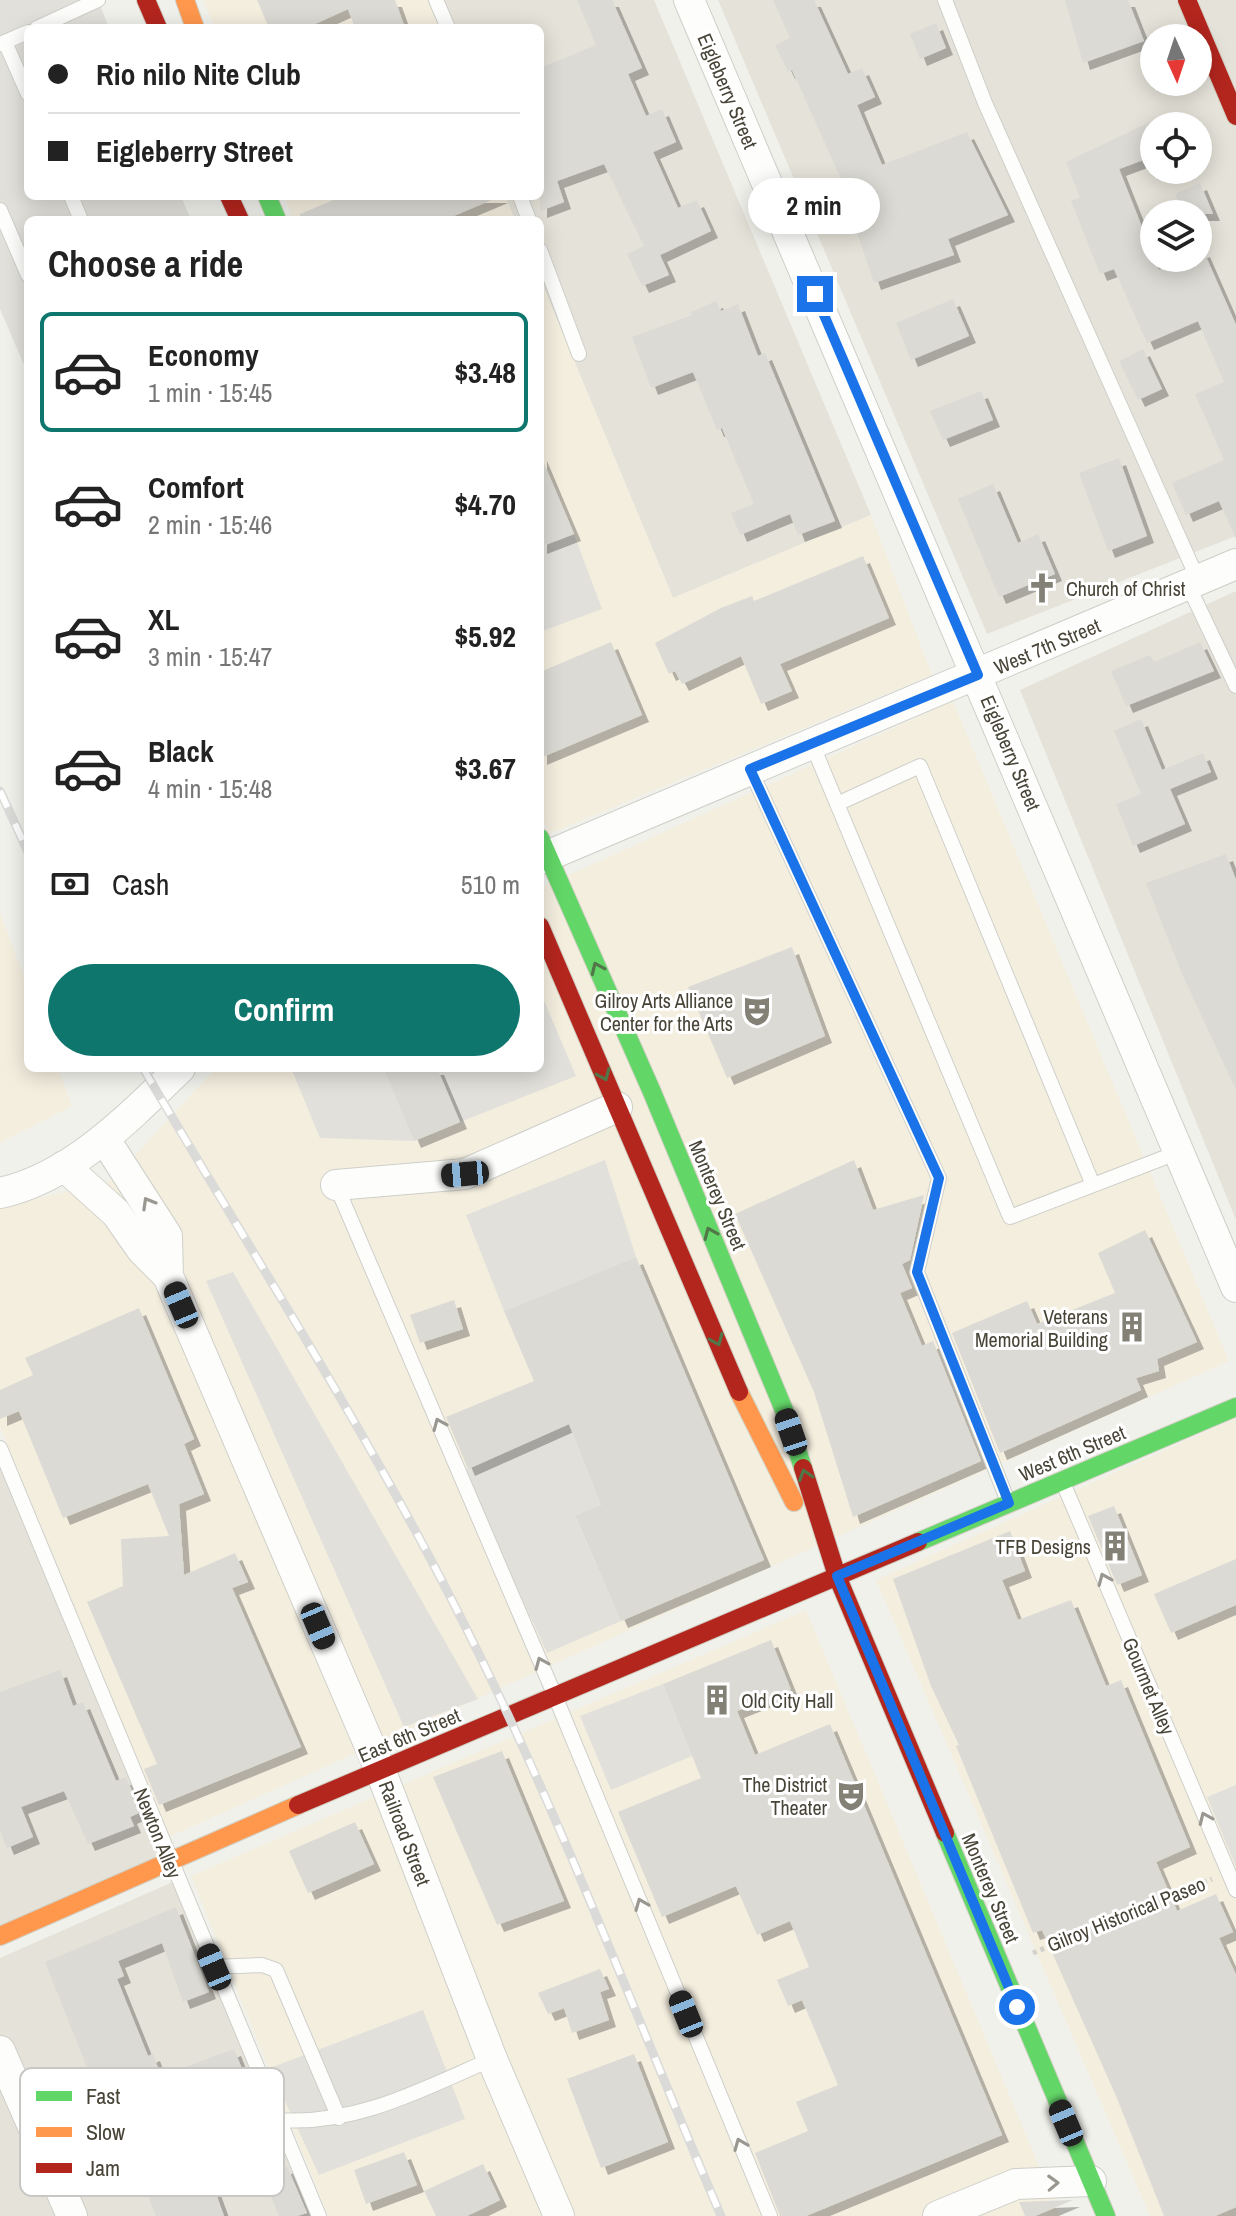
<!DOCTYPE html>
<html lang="en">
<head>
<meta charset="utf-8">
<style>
	:root { --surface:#fff; --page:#f6f6f6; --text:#222; --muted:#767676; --line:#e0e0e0; --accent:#0f766e }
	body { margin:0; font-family:"Archivo Narrow",sans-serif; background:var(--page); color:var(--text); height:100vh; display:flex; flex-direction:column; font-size:30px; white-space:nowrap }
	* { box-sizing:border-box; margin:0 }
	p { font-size:26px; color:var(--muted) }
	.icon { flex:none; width:44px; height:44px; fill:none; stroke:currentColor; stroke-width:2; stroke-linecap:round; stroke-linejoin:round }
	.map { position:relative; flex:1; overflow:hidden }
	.details { position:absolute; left:24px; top:216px; width:520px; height:856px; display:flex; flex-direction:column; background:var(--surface); border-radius:12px; box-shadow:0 4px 20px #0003 }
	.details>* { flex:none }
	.guide { position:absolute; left:24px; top:24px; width:520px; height:176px; border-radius:12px; box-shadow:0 4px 20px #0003; display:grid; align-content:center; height:176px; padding:0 24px; background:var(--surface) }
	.needle { width:52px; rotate:177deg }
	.fabs { position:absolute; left:1140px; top:24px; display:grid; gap:16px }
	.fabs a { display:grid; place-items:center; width:72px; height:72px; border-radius:50%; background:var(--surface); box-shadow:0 4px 20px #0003; font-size:40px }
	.end { position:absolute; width:36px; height:36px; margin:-18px; border:10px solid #1a73e8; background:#fff; box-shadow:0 0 0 4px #fff }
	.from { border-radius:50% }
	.bubble { position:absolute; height:56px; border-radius:28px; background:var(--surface); box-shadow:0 4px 20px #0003; font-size:26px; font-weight:700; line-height:56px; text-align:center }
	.car { position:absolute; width:24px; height:48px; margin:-24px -12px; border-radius:10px; box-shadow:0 0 6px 2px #0007; background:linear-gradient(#222 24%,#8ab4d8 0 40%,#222 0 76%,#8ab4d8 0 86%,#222 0) }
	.guide b { display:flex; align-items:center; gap:28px; height:76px; font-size:30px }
	.guide b+b { border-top:2px solid var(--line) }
	.guide i { width:20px; height:20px; background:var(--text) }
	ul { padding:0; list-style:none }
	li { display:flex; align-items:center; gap:24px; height:120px; margin:0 16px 12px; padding:0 8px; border:4px solid transparent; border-radius:12px }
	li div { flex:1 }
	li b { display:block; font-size:30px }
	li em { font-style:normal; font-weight:700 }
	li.on { border-color:var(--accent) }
	li>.icon { width:72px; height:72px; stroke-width:1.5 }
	h2 { padding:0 24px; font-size:36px; line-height:96px }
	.pay { display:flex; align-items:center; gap:20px; height:88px; padding:0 24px; font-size:30px }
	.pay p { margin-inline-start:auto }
	.action { display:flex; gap:16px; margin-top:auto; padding:16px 24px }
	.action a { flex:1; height:92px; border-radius:48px; background:var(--accent); color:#fff; font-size:32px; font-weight:700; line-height:92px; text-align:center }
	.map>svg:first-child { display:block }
	.residential { fill:#e5e3d9; fill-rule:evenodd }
	.commercial { fill:#f4eedf }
	.parking { fill:#e1e0db }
	.building { fill:#dbdad4; filter:url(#shadow) }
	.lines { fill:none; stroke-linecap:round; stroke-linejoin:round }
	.lane-casing { stroke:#cfcfc9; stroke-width:16 }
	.street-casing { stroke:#cfcfc9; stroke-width:32 }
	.fast-casing { stroke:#d1cfc3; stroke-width:20 }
	.slow-casing { stroke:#d1cfc3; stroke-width:20 }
	.jam-casing { stroke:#d1cfc3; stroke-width:20 }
	.path { stroke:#d2d1ca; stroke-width:5; stroke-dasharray:4 4; stroke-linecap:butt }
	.lane { stroke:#fdfdfc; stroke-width:14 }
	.street { stroke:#fdfdfc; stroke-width:30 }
	.fast { stroke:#63d668; stroke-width:18 }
	.slow { stroke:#ff974d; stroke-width:18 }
	.jam { stroke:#b3261e; stroke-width:18 }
	.rail-casing { stroke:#dadad9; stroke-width:9 }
	.rail { stroke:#fff; stroke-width:6; stroke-dasharray:18; stroke-linecap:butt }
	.oneway { stroke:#517748 }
	.oneway2 { stroke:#999790 }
	.route { stroke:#1a73e8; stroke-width:10 }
	.labels { text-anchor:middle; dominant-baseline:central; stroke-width:6; stroke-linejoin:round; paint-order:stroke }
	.street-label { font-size:20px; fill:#484437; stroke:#fff }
	.poi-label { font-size:20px; fill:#484437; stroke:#fff; text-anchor:end }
	.key { fill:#fff; stroke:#c8c7c3; stroke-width:2 }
	.key-label { font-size:22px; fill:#484437 }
</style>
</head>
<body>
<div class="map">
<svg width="1236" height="2216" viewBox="0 0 1236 2216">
	<defs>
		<filter id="shadow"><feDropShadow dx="7" dy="7" stdDeviation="0" flood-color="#0004"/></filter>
	</defs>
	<rect width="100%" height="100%" fill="#f1f1ec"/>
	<path class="residential" d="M438,0H654L871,515L673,598L540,279V220H515L505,196H540V28H451Z
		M718,0H1236V536L987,634ZM1154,38H1198V82H1154ZM1154,126H1198V170H1154ZM1154,214H1198V258H1154Z
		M1236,591V1220L1020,690Z
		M0,1448L167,1855L0,1925Z
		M177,1880L318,2216H0V1958Z"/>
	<path class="commercial" d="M203,0H438L451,28H215Z
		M284,196H505L515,220H294Z
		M540,279L673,598L871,515L932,675L549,834L540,812Z
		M953,701L1229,1361L169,1837L0,1427V1208L112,1180L216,1068H540V888Z
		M0,912L28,988V1068H58L72,1106L0,1143Z
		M1236,1418V2216H1150L876,1580Z
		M806,1610L1060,2216H328L191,1876Z"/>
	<path class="parking" d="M0,0H98L109,28H28V196H181L191,220H28V374L0,309Z
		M574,534L602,609L540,632V547Z
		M540,991L576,1076L460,1122L437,1068H540Z
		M291,1068H383L414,1141L320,1138Z
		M605,1160L636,1257L504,1311L466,1215Z
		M233,1272L478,1699L404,1727L206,1281Z
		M569,1424L601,1505L575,1517L621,1621L547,1653L463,1471Z
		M663,1684L692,1756L611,1790L580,1716Z
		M1236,1785V1867L1207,1797Z
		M423,2010L465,2119L319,2175L270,2068Z"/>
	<path class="building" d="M257,0H395L405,28H355L348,9L306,28H269Z
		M577,0H612L642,68L628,74L646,116L662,109L676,142L653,152L678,208L697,200L711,231L660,255L669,275L642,286L627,254L644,246L604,164L557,181L564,202L540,211V68L596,45Z
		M773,0H814L848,74L862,68L875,97L857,105L882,165L967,132L1008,215L948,239L954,255L874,283L853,221L851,222L839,193L846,190L792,70L788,72L775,45L790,38Z
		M1065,0H1128L1144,41L1083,63Z
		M936,23L946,48L920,59L910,34Z
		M1154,120V156L1119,169L1159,270L1185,258H1198V252L1203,250L1236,325V539L1219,501L1186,515L1172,483L1224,460L1195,394L1224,382L1198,321L1147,343L1114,269L1100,274L1071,201L1080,197L1066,162Z
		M1200,183L1213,214H1184L1175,194Z
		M343,196H501L444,220H300V214Z
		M953,299L969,336L911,360L896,323Z
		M716,301L721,311L738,304L758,356L765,353L835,521L798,535L790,514L740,535L731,513L754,504L722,428L717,430L693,372L651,388L632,337L692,315L691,312Z
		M1143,349L1162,389L1138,400L1119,361Z
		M981,391L993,420L943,440L930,411Z
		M540,454L574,534L540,547Z
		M1119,458L1147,536L1108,551L1079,473Z
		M993,484L1018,543L1038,534L1055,574L999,597L958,499Z
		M863,556L889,618L780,664L792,691L761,704L741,656L682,684L675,671L669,674L655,643L721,608L752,596L754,601Z
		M611,642L642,715L540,758V672Z
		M1200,642L1214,671L1126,706L1111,671L1150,655L1154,662Z
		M1141,719L1162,770L1203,753L1211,772L1170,789L1185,824L1133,846L1116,804L1141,794L1114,731Z
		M1226,854L1236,880V1090L1182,974L1146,883Z
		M792,947L825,1036L727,1078L688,987Z
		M383,1068H437L460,1122L414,1141Z
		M854,1160L873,1210L924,1195L910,1260L902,1264L912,1288L900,1293L922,1346L933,1341L981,1461L853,1517L814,1392L735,1214Z
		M1145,1230L1197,1342L1157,1359L1159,1371L1136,1378L1141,1390L1000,1453L952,1333L1027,1301L1037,1324L1115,1293L1098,1253Z
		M636,1257L764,1560L621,1621L575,1516L601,1505L569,1424L468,1469L446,1417L534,1381L504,1311Z
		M454,1300L463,1329L420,1343L410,1315Z
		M139,1308L194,1439L184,1444L204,1494L179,1504L184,1575L235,1553L248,1582L232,1588L301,1747L159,1805L144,1769L157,1764L87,1602L123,1586L121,1539L169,1536L148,1484L63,1518L19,1411L0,1419V1390L33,1375L25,1358Z
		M1114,1506L1142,1575L1117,1585L1088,1516Z
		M1010,1531L1025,1571L1002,1580L1018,1620L1071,1600L1106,1686L1121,1680L1190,1847L1156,1862L1177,1911L1216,1894L1233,1932L1219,1938L1236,1975V2207L1215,2216H1164L1116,2096L1042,1930L1033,1933L956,1746L959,1745L931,1686L893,1579Z
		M1236,1559V1605L1171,1633L1154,1594Z
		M771,1640L791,1690L737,1711L755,1755L830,1724L1002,2135L806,2216H780L755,2153L808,2131L796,2102L838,2085L802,2000L788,2006L777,1980L809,1967L790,1921L757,1935L736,1886L662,1917L618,1812L701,1778L663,1684Z
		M60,1670L73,1706L83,1702L116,1781L126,1777L141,1812L130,1817L134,1826L88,1844L64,1791L21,1807L33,1837L7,1848L0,1831V1692Z
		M502,1751L564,1901L497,1925L433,1777Z
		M355,1822L374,1864L308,1893L289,1851Z
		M176,1907L209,1992L183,2002L162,1943L118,1961L124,1976L117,1979L148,2056L153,2054L161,2076L234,2049L244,2074L174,2101L197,2164L219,2155L228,2177L212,2183L224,2216H156L141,2179L137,2180L115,2117L108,2120L45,1962Z
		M600,1969L609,1989L600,1992L609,2020L572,2033L564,2008L548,2014L538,1993Z
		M634,2054L668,2142L601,2168L567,2079Z
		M404,2152L417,2185L366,2204L354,2170Z
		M483,2164L500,2200L467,2216H436L424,2191Z
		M287,2166L307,2213L297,2216H279L262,2176Z
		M1073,2200L1035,2216H1025L1019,2202Z"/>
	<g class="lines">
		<g class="lane-casing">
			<path id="lane" d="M436,0L448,28
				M945,0L985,103L1199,582
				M37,28L98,0
				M5,42L28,94
				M0,44L28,32
				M71,196L81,220
				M520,196L529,220
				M0,210L28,275
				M540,250L579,354
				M1189,587L1236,686
				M812,744L1010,1217L1179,1152
				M750,769L939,1178L917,1272L1007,1499
				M837,804L920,766L1093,1185
				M336,1185L555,1696L770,2216
				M0,1448L319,2216
				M1064,1485L1236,1890
				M214,1967L262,1965L276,1970L339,2118
				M278,2120C355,2126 423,2089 492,2059"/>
		</g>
		<g class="street-casing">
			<path id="street" d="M689,0L1236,1287
				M540,859L1236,564
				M104,1138L167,1236L168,1276L381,1772L492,2059L559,2216
				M64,1166L116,1213L142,1250L168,1276
				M336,1185L465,1174L617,1107
				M0,1193C72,1177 130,1117 180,1068
				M0,2051L72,2216
				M938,2216L1016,2184L1091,2181"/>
		</g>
		<g class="fast-casing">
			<path id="fast" d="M267,196L277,220
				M540,838L652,1092L784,1410L803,1468
				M918,1542L1236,1407
				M945,1833L1106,2216"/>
		</g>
		<g class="slow-casing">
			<path id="slow" d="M185,0L195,28
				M739,1392L794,1502
				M0,1936L298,1805"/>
		</g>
		<g class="jam-casing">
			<path id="jam" d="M146,0L158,28
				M1187,0L1236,116
				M229,196L240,220
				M540,926L739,1392
				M803,1468L837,1576L945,1833
				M298,1805L918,1542"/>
		</g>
		<path class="path" d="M1033,1953L1212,1879"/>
		<use href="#lane" class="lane"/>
		<use href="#street" class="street"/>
		<use href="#fast" class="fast"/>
		<use href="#slow" class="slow"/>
		<use href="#jam" class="jam"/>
		<g class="rail-casing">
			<path id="rail" d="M0,791L28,852
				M143,1068C252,1254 370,1435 466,1628C562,1819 637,2020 721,2216"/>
		</g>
		<use href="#rail" class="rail"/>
	</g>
	<defs><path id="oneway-chevron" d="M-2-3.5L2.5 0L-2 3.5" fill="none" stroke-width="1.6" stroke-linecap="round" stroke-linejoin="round" transform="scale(2)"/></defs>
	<g class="oneway">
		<use href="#oneway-chevron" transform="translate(597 968) rotate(-114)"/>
		<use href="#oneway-chevron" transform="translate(604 1075) rotate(67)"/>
		<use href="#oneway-chevron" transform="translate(710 1233) rotate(-113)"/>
		<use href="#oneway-chevron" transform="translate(717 1340) rotate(67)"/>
		<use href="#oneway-chevron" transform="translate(805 1475) rotate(-107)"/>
	</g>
	<g class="oneway2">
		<use href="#oneway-chevron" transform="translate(148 1203) rotate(-120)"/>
		<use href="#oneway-chevron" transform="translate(439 1424) rotate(-113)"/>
		<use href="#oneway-chevron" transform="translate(1104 1579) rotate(-113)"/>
		<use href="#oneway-chevron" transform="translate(541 1663) rotate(-113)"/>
		<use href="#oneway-chevron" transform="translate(1205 1818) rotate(-114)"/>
		<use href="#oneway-chevron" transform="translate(641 1904) rotate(-112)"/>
		<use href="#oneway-chevron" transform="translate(740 2144) rotate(-112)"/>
		<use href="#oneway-chevron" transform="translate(1053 2183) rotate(-2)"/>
	</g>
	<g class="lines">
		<path class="route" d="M815,294L978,675L750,769L939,1178L917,1272L1009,1503L837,1576L1017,2007"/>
	</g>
	<defs>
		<g id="church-bare" transform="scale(2.4)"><path d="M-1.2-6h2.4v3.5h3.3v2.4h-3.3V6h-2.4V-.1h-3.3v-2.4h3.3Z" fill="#838176" stroke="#fff" stroke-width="2.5" paint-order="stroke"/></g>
		<g id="theatre-bare" transform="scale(2.4)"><path d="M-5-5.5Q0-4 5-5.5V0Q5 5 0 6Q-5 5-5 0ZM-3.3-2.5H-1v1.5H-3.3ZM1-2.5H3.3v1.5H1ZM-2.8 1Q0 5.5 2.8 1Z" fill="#838176" stroke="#fff" stroke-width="2.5" paint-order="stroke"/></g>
		<g id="building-bare" transform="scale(2.4)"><path d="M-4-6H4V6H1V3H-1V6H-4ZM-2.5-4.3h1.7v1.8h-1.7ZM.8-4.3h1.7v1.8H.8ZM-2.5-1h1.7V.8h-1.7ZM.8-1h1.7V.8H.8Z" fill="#838176" stroke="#fff" stroke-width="2.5" paint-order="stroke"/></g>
	</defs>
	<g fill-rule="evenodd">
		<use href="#church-bare" x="1042" y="588"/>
		<use href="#theatre-bare" x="757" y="1011"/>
		<use href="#building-bare" x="1132" y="1327"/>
		<use href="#building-bare" x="1115" y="1546"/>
		<use href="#building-bare" x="717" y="1700"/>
		<use href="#theatre-bare" x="851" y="1796"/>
	</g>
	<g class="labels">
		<g class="street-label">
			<text transform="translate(728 91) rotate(67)">Eigleberry Street</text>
			<text transform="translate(1047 646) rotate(-23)">West 7th Street</text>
			<text transform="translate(1011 753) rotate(67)">Eigleberry Street</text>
			<text transform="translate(718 1195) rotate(67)">Monterey Street</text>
			<text transform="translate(1072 1453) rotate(-23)">West 6th Street</text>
			<text transform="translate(1149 1686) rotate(67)">Gourmet Alley</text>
			<text transform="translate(409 1735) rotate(-23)">East 6th Street</text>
			<text transform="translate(158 1833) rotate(68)">Newton Alley</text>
			<text transform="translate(405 1833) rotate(69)">Railroad Street</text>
			<text transform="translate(991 1888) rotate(67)">Monterey Street</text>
			<text transform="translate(1126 1914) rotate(-22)">Gilroy Historical Paseo</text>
		</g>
		<g class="poi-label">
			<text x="1066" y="588" text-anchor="start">Church of Christ</text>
			<text x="733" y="1000">Gilroy Arts Alliance<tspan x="733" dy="23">Center for the Arts</tspan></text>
			<text x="1108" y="1316">Veterans<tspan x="1108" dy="23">Memorial Building</tspan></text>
			<text x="1091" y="1546">TFB Designs</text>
			<text x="741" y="1700" text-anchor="start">Old City Hall</text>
			<text x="827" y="1784">The District<tspan x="827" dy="23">Theater</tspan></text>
		</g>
	</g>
	<rect x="20" y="2068" width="264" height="128" rx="12" class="key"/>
	<rect x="36" y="2091" width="36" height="10" fill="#63d668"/>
	<rect x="36" y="2127" width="36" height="10" fill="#ff974d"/>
	<rect x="36" y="2163" width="36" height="10" fill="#b3261e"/>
	<g class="key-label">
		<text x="86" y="2104">Fast</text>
		<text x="86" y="2140">Slow</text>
		<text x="86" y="2176">Jam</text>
	</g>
</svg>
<div class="fabs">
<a><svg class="needle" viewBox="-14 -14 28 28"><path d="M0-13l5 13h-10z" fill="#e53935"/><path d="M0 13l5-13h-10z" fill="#767676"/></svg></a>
<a><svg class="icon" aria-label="locate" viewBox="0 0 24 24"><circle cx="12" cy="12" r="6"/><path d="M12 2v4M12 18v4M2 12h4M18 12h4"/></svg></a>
<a><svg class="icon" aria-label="layers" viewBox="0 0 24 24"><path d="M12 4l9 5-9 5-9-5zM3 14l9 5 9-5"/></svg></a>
</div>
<i class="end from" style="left:1017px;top:2007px"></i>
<i class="end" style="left:815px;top:294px"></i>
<div class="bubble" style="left:748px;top:178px;width:132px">2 min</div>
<i class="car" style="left:465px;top:1174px;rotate:265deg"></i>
<i class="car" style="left:181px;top:1305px;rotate:337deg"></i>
<i class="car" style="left:791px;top:1432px;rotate:341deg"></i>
<i class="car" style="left:318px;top:1626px;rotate:157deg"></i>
<i class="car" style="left:214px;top:1967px;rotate:337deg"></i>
<i class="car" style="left:686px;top:2014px;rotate:338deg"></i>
<i class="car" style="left:1066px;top:2123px;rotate:337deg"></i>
<div class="guide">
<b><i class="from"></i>Rio nilo Nite Club</b>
<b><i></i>Eigleberry Street</b>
</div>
<section class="details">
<h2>Choose a ride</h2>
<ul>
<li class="on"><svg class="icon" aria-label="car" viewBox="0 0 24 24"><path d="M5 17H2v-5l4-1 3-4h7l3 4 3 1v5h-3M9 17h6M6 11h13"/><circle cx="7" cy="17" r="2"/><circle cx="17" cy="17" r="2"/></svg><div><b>Economy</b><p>1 min · 15:45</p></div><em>$3.48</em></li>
<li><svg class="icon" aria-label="car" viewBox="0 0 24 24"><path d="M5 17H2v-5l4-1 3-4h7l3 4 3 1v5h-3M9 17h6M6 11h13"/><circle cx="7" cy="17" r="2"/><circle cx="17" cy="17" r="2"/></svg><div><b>Comfort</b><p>2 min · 15:46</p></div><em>$4.70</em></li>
<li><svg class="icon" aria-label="car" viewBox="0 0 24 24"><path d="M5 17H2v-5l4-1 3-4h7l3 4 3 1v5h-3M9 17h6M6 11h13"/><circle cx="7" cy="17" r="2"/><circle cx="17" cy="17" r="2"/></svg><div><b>XL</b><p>3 min · 15:47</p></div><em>$5.92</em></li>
<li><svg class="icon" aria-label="car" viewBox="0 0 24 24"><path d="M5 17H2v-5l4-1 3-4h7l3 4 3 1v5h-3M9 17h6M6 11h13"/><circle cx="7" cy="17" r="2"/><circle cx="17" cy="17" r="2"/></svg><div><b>Black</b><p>4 min · 15:48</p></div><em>$3.67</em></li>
</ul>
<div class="pay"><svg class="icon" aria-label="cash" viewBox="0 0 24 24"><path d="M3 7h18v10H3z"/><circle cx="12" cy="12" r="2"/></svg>Cash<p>510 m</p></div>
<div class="action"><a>Confirm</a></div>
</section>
</div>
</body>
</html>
